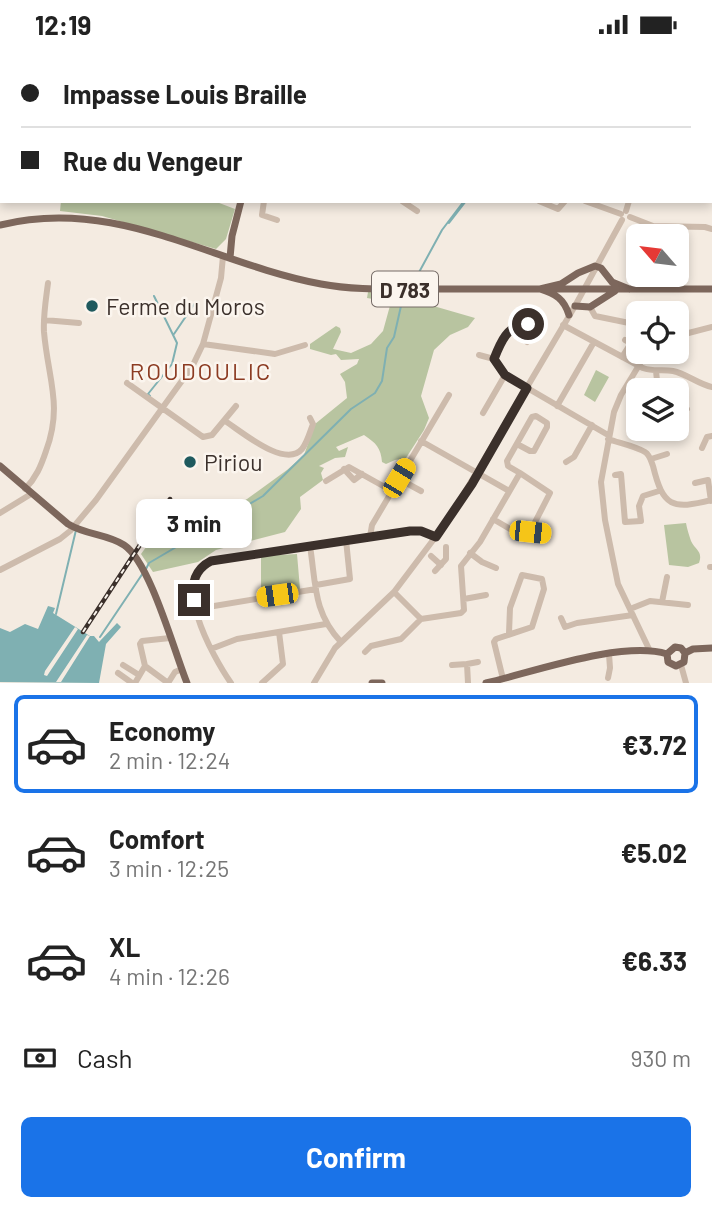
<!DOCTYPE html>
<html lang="en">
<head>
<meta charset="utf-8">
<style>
	:root { --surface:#fff; --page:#f2f2f2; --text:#222; --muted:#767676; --line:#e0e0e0; --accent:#1a73e8 }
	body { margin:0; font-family:Barlow,sans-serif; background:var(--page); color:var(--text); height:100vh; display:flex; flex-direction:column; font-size:26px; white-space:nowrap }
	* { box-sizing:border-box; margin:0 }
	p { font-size:23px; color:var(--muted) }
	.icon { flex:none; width:38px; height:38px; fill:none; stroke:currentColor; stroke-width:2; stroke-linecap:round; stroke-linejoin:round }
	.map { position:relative; height:634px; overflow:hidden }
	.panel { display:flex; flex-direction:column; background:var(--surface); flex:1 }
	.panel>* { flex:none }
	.banner { position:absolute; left:0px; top:0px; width:712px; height:154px; box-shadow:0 4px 10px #0003; display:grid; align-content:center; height:154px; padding:0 21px; background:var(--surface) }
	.needle { width:46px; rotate:298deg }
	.fabs { position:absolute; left:626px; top:175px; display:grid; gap:14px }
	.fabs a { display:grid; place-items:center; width:63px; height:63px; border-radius:10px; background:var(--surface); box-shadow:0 4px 10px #0003; font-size:35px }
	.end { position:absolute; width:32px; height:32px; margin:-16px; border:9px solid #3b302b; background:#fff; box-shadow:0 0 0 4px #fff }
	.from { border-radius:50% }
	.bubble { position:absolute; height:49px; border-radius:10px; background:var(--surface); box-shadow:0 4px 10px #0003; font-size:23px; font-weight:700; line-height:49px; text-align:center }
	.car { position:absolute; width:21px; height:42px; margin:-21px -10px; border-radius:9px; box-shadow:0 0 5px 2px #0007; background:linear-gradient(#f5c518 24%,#345 0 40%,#f5c518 0 76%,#345 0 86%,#f5c518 0) }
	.banner b { display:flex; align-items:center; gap:24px; height:66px; font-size:26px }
	.banner b+b { border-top:2px solid var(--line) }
	.banner i { width:18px; height:18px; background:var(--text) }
	ul { padding:12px 0 0; list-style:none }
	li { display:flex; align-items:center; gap:21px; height:98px; margin:0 14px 10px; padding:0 7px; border:4px solid transparent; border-radius:10px }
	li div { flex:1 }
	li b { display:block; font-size:26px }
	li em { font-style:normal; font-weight:700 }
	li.selected { border-color:var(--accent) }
	li>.icon { width:63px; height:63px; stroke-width:1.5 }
	.pay { display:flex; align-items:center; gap:18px; height:77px; padding:0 21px; font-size:26px }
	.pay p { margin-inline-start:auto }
	.action { display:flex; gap:14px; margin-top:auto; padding:14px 21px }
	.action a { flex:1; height:80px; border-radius:10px; background:var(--accent); color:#fff; font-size:28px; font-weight:700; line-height:80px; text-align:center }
	.status { display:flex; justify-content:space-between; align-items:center; height:49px; padding:0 35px; background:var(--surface); direction:ltr }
	.status svg { height:19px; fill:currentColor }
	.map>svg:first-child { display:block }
	.green { fill:#b8c4a0 }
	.water { fill:#7fb0b2 }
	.pier { fill:#f4ebe1 }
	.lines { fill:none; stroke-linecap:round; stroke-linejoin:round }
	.stream { stroke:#7fb0b2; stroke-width:2 }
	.minor { stroke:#cdbbac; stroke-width:6 }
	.major { stroke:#7d675c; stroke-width:7 }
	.rail-casing { stroke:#3b302b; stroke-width:4.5 }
	.rail { stroke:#fbf5ee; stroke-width:2; stroke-dasharray:5; stroke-linecap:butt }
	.route { stroke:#3b302b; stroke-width:9 }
	.poi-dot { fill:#1f5a5e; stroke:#fbf5ee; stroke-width:2.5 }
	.labels { text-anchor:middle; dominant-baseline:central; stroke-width:5; stroke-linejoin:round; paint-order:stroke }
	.shield { fill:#fbf5ee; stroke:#756b66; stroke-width:2 }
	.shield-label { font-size:21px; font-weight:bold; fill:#3b302b }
	.poi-label { font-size:23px; fill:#3b302b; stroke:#fbf5ee; text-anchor:start }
	.neighbourhood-label { font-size:24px; letter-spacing:2px; fill:#8c3b22; stroke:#fbf5ee }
</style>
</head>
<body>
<div class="status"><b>12:19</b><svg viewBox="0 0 49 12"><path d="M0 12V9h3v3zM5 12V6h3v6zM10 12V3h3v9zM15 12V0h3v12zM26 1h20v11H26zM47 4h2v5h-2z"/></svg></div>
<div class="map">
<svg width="712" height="634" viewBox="0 0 712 634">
	<rect width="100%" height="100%" fill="#f4ebe1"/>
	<path class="green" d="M0,0H131L2,2L0,65Z
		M61,152H214L235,160L226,190L216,200L102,167L60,162Z
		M368,243L422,244L425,247L422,250L430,256L475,269L468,278L450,286L434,301L421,347L429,369L424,381L406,409L395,411L386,415L382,413C381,399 376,394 364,386L336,398L339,402L348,398L345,408L335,409L319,417L324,419L321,424L323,431L300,448L301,460L285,483L216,501L198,513L153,523L141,505L165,472L175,468H212L247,450L287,421L304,406L315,375L347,349L345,333L340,325L357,315L359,310L341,311L336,305L331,306L310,300V295L336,277L340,279L341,283L333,300L351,304L371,295L383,282L391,253L367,249Z
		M596,321L609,328L595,353L584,346Z
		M686,474C687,480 689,486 691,492C696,502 703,502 699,514L688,518L669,516L664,476Z
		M297,505L300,540L261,545V507Z"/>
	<path class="water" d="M48,557L55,559L53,564L90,587H94L99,593L117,574L121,578L106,595L99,634L0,633V579L10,583L25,575L38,580Z"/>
	<path class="pier" d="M75,578L78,580L47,627L44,626L45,622Z
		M87,586L90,587L61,633H56Z"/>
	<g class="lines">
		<path class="stream" d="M590,2L591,0
			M449,174L466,152
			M411,238L442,181L464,152
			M174,285L195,254
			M150,347L148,345L172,315L177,294L154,247
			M146,520L149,514L263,447L351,360L375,344L382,332L387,299L394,288L401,257L409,242
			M56,565L76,481
			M100,588L143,524"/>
		<path class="minor" d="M449,0L451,2
			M537,0L539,2
			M339,2L343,0
			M398,2L399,0
			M481,2L482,0
			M530,2L532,0
			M547,2L549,0
			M699,2L700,0
			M710,36L712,37
			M710,142H712
			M264,152L262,166L277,171
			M402,152L417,162
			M539,152L558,160L565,152
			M585,152L621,165
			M626,162L629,152
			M630,168L653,177L705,178L712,180
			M590,258L595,267L639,276
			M44,271L79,274
			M563,276L643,319C653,323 663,320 673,322C687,325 698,335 712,338
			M677,287L712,278
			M527,293L536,278
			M203,295L275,305L305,296
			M647,303L621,346L614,363L601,433L605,471L618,535L649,600
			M479,306L494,310L505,326L608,386
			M622,308L631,294L625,291
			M494,310C507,278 508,285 533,267L537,268L539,274L533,279L529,276L528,272
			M656,322L658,341
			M127,334L203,388L212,386L236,357
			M639,352L636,353L639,363
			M557,357L594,293
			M483,364L505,326
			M677,366L687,360
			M225,372C241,382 285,420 302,400C307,394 310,383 313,375L310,369
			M608,390C619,394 635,397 645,403C650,406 651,412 653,417C663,458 672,461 712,451
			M421,392L509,442
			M702,399L707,388L712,387
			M651,410L667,405
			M566,413L574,408L592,376
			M344,420L354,431L362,425
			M520,424L550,444L530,483
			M615,426L621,425L625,473L641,472L639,457L643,447L659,442
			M399,430L421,442
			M326,432L349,418L392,442
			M695,434L708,431L711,452
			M25,440C36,429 41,417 46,402C63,356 48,330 44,283C43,267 46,250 48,234
			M0,464L31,445
			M493,470L510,480L544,484
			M370,488L372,476L449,346
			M310,497C316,535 313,563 341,593
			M470,504L482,513L496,519
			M431,507L441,516
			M710,518H712
			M0,521L60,490L70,482L96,451L176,340L192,318L203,295L221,229L223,207
			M435,522L446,510V498
			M316,536L350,530L346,491
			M394,543L421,570
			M464,550L486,546
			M662,553L667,528
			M196,560L316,540
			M630,560L650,552L688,556
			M561,569L565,578L577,574L633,566
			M421,570L461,564L464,561L461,517L480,493L520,424L508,417L507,412L532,368L536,367L547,374V378L534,402H530L517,395
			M170,589L142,592L140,595L145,617L168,634L175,623L182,620
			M211,600L237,590L326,575
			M365,603L371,597L401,590L421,570
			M467,615L478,613
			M123,616L139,626
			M452,616L467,615L468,634
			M681,616L686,634
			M118,624L132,634
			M608,629L610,619L609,605
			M503,630L494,593L496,590L532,578L544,540L542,530L522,526L510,559L509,584
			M135,634L145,617
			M231,634C214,610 164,522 216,511L410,482H421L436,488
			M262,634L283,615L279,583
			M314,634L335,599L394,543L449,470L575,257L622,171"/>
		<path class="major" d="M266,2V0
			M0,176C117,147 210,214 321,235C352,241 385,240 417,240C458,240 499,240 540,240L561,235L578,224L595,217L601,219L612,233L629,240
			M230,209L232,187L241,152
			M540,240C556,245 564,250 569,266
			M554,240H712
			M575,257L590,258L615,242
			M0,417L68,475C86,486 107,485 124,496C150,513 174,602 187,634
			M685,604L693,600L712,599
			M667,605L668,613L676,617L684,613L685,604
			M667,605L675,598L681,599L685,604
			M372,634H382
			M486,634C533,623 623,591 667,605"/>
		<g class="rail-casing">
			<path id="rail" d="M83,583L170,450"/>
		</g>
		<use href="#rail" class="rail"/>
	</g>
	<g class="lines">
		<path class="route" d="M194,551C191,535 195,520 211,512L410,482H421L436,488L472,435L527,339L505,326L494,310C501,292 507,278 527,272L528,275"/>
	</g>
	<g class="poi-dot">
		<circle cx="92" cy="257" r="7"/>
		<circle cx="190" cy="413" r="7"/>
	</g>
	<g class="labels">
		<rect class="shield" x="372" y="222.5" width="66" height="35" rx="5"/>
		<g class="shield-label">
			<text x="405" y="240">D 783</text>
		</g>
		<g class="poi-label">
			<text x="106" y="257">Ferme du Moros</text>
			<text x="204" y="413">Piriou</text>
		</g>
		<g class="neighbourhood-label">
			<text x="201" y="321">ROUDOULIC</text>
		</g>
	</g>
</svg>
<div class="fabs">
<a><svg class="needle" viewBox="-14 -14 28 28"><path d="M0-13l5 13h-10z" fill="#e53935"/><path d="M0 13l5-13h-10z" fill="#767676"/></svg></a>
<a><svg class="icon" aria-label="locate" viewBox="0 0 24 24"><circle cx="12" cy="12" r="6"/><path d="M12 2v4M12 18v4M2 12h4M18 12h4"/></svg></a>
<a><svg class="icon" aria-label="layers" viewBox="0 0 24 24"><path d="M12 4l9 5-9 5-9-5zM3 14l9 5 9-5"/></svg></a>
</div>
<i class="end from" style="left:528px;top:275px"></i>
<i class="end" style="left:194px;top:551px"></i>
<div class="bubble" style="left:136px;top:450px;width:116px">3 min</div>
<i class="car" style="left:399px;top:429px;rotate:31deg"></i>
<i class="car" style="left:530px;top:483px;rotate:96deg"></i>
<i class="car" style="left:277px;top:546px;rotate:262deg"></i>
<div class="banner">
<b><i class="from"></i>Impasse Louis Braille</b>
<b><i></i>Rue du Vengeur</b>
</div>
</div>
<section class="panel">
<ul>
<li class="selected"><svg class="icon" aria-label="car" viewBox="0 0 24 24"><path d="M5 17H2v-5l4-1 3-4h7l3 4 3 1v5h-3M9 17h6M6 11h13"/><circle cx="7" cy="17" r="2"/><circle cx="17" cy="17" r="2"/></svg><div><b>Economy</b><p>2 min · 12:24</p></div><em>€3.72</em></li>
<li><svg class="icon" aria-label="car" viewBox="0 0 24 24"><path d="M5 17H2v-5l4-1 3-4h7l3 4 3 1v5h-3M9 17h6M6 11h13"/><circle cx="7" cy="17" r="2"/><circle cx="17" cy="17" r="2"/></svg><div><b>Comfort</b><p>3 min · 12:25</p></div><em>€5.02</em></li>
<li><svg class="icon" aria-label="car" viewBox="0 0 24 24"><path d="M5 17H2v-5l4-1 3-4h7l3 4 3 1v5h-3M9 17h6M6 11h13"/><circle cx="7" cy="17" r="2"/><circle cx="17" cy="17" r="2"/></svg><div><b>XL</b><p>4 min · 12:26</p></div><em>€6.33</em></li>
</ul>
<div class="pay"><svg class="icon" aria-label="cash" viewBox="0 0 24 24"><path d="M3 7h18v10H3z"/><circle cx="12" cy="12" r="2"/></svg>Cash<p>930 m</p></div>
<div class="action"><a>Confirm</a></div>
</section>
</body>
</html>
